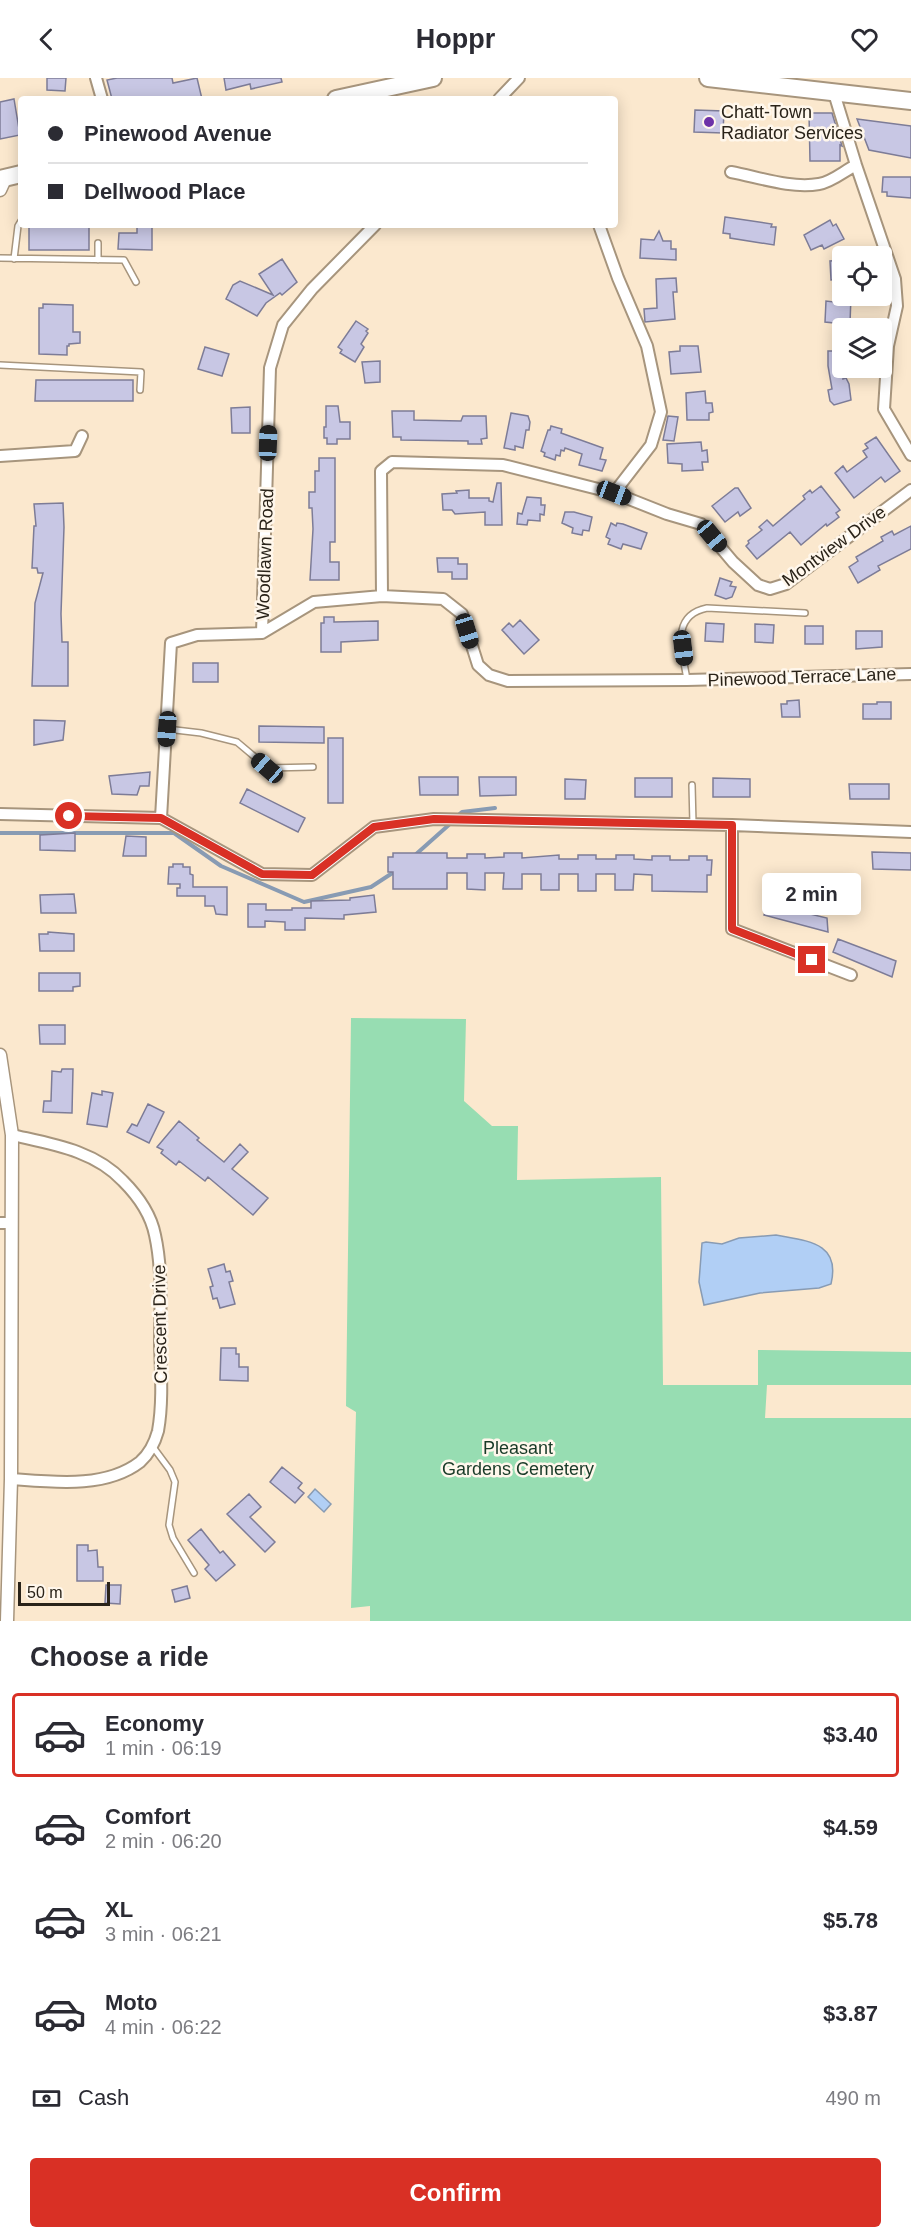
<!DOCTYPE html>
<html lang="en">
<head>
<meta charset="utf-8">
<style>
	:root { --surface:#fff; --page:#f7f7f7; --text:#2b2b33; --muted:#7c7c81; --line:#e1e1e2; --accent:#d93025 }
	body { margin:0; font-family:Helvetica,sans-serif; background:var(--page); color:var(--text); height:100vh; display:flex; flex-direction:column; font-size:22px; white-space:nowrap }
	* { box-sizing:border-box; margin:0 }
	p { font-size:20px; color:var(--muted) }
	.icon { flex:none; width:33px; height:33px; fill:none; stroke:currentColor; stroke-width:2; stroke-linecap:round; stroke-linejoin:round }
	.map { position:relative; height:1543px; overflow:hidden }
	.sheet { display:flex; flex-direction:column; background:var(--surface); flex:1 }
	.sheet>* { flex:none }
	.top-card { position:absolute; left:18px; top:18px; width:600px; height:132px; border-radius:6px; box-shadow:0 3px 15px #0003; display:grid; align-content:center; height:132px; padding:0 30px; background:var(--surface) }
	.controls { position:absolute; left:832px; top:168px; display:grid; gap:12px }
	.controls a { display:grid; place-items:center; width:60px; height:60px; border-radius:6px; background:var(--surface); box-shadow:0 3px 15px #0003; font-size:30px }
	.scale { position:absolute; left:18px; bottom:15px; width:92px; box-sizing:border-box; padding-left:6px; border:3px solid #2a2319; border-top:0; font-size:16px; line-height:21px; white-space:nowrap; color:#2a2319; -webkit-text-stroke:4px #fff7ec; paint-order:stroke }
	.end { position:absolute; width:27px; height:27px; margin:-14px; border:8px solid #d93025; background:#fff; box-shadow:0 0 0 3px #fff }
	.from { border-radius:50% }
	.bubble { position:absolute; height:42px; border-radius:6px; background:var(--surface); box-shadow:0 3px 15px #0003; font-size:20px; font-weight:700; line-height:42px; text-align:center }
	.car { position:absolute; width:18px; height:36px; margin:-18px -9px; border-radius:8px; box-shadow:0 0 4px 2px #0007; background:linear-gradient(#222 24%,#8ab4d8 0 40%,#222 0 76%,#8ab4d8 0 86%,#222 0) }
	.top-card b { display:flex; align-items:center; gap:21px; height:57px; font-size:22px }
	.top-card b+b { border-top:2px solid var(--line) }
	.top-card i { width:15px; height:15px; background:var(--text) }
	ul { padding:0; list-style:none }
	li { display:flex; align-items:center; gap:18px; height:84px; margin:0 12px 9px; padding:0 18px; border:3px solid transparent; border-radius:6px }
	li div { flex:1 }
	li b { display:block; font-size:22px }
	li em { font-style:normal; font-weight:700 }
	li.active { border-color:var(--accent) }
	li>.icon { width:54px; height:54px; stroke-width:1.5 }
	h2 { padding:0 30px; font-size:27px; line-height:72px }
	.pay { display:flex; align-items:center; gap:15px; height:66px; padding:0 30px; font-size:22px }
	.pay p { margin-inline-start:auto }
	.primary-button { display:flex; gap:12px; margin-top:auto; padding:12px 30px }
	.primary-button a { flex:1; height:69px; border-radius:6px; background:var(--accent); color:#fff; font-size:24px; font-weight:700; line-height:69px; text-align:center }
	header { display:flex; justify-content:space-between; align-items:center; height:78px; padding:0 30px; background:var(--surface); font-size:27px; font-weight:700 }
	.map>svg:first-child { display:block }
	.green { fill:#97ddb2 }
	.water { fill:#b1cff5; stroke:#889bb3; stroke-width:1.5 }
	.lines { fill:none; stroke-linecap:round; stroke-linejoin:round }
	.stream { stroke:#889bb3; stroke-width:4 }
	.building { fill:#c8c7e4; stroke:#7d7c97; stroke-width:1.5 }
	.service-casing { stroke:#a7957d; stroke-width:8 }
	.minor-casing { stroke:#a7957d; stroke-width:14 }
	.tertiary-casing { stroke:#a7957d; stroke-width:15 }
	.primary-casing { stroke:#a7957d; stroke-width:20 }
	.service { stroke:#fff; stroke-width:5 }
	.minor { stroke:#fff; stroke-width:10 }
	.tertiary { stroke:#fff; stroke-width:12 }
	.primary { stroke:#fff; stroke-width:16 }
	.route { stroke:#d93025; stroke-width:8 }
	.poi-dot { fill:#6d32a8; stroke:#fff7ec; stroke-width:2 }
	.labels { text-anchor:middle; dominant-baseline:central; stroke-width:5; stroke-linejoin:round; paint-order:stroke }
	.poi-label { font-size:18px; fill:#2a2319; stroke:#fff7ec; text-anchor:start }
	.street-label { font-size:18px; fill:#2a2319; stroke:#fff7ec }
	.park-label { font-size:18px; fill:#183a27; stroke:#fff7ec }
</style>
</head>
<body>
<header><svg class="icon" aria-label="back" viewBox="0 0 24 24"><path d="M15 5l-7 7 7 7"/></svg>Hoppr<svg class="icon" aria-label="heart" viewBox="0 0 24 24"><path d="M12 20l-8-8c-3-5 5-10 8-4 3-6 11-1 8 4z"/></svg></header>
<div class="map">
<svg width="911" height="1543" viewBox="0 0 911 1543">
	<rect width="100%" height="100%" fill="#fbe8ce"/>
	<path class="green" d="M351,940L466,941L464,1023L492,1048H518L517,1102L661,1099L663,1307H758V1272L911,1274V1307H767L765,1340H911V1543H370V1528L351,1530L356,1334L346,1328Z"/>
	<path class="water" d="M776,1157C807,1163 841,1164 831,1206L819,1210L760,1215L704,1227L699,1204L702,1165L706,1164L722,1166L739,1160Z
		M315,1411L331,1426L324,1434L308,1419Z"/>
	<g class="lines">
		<path class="stream" d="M456,739L462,734L495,730
			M0,755H174L221,788L304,824L371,809L397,792
			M414,778L451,745"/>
	</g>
	<path class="building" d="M47,0H66L65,13L47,12Z
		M117,0H172L173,5L197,0L202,21H112L107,2Z
		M224,0H281L282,4L251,11L250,6L226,12Z
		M14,21L20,57L0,61V24Z
		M695,32L724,33L723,55L694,54Z
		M809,35H832L842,68L840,67V83H810Z
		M857,41L911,48V80L869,72Z
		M883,99H911V120L887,118V114H882Z
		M725,139L772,146L771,149H776L774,167L730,160V156L723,155Z
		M830,142L833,148L836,146L844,161L824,171L822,167L811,172L804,157Z
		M39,147H89V172H29V149H39Z
		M137,148H152V172L118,171L119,155H137Z
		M659,153L663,163H671V171H676V182L640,180L641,161L654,162Z
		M282,181L297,204L282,217L280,215L266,225L257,238L226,221L233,207L240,203L273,217L259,196Z
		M843,182V201L831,202L830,183Z
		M676,200L677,214H673L675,241L645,244L644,231L657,230L656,201Z
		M838,218H851L850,245H845V249H843V301L846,300L849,306L851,322L834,327L830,323L828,312L832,311L828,288V273H833L834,245L825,244L826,223L834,224L835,221H839Z
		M43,226L73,227V254H80V265L69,266V268H67V277L39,276V230H43Z
		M356,243L368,251L366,253L368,255L361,266L364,269L355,284L340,275L342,272L338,269Z
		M680,268H698L701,294L671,296L669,274L680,273Z
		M205,269L229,276L222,298L198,291Z
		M380,283V304L365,305L362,284Z
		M36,302H133V323H35Z
		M705,313L706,325H712L713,334L709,335V342H687L686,315Z
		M326,328H338L340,344H350V361H337V366H327V360H324V349H326Z
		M250,329V355H232L231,330Z
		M392,333H414V342L461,343L463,338H486L487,360L481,361L482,366H468V363L401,362V359H393Z
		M511,335L528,338L530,344L529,352H526L523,370L515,368V372L504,370Z
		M668,338L678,339L674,363L663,362Z
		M551,348L562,351L561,355L603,370L600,381L606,382L602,393L579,387L582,376L565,370L564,373L561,372L560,378L556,377L555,382L544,378L545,375L541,373L548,352H550Z
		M876,359L900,393L885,404L881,399L854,420L835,395L843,388L847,394L867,379L863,373L868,370L865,366Z
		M701,364L702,373L707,372L708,384H702L703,392L682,393V386L668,385L667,366Z
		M319,380H335V464H330V484H339V502H310L313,451L312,430H309V414H315V393H319Z
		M497,405H501L502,447H485V434L455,436L452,432H443L442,416L457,415L456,413L469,412V420H489V423L493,424Z
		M821,408L840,432L836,435L839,439L827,448L826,446L801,467L790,454L757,481L746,468L749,465L748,463L762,452L759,449L767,442L773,448L805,421L803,418L810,412L812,415Z
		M735,410H738L751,430L740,438L738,434L725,444L712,428Z
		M527,419L541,420V427H545L544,437L540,436V443L528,442L527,447L517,446L518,435L522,436Z
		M63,425L64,449L61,536L62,564H68V608H32L35,525L43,495H38L37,490H32L34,448H36L34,426Z
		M565,434H574L592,439L589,453L583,452L582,457L572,455L573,450L562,445Z
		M611,445L616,448L617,445L623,446L647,455L641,471L623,466L621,471L608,466L610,461L606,459Z
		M911,448V471L878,488L880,492L858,505L849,489L858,483L856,479L883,463L881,459L892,453L894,457Z
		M437,480H458V486H467V501H452V494H438Z
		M720,500L732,504L730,508L736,509L732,519L726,521L715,517Z
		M324,539H334V544L378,543V562L341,564V574H321V545H324Z
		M520,542L539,562L524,576L502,552L509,545L513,549Z
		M706,545L724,546L723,564L705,563Z
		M755,546L774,547L773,565L755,564Z
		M805,548H823V566H805Z
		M856,553H882V569L856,571Z
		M193,585H218V604H193Z
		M799,622L800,639H782L781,626H787V623Z
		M877,624H891V641H863V626H877Z
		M34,642L65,643L63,662L34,667Z
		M259,648L324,649V665L259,664Z
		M328,660H343V725H328Z
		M150,694L149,708H140L137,717L112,716L109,698Z
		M419,699H458V717H420Z
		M479,699H516V717L480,718Z
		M635,700H672V719H635Z
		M713,700L750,701V719H713Z
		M565,701L586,702L585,721H565Z
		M849,706H889V721H850Z
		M247,711L305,740L298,754L240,725Z
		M75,755V773L40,772V757Z
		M126,758L146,759V778H123Z
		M872,774L911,775V792L873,791Z
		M393,775H447V780H467V776H485V780L504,779V775H522V780L559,777V781H578V777H596V781H616V777H634V781L652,782V778H670V782H689V778H707V782H712L711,797H707V814L652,813V797L634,796L633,812H615V796H596V813H578V796H559V812H541V796H522V811H503L504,795H485V812L467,811V795H447V811H393V794H388V779H393Z
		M173,786H183V789H190V796L193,797V809H227V837L216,836L214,828H205V818H177V810H180V806H168L169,789H173Z
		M74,816L76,835H41L40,817Z
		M374,817L376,834L344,837V841L305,840V852H285V844L265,843V849H248V826H266V832H292V830H311V823L350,822V820Z
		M768,826L827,840L828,854L764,837Z
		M48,854L74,856V873H40L39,856H48Z
		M838,861L896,883L892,899L833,874Z
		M39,895H80V908L73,909V913H39Z
		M39,947H65V966H40Z
		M62,991H73L72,1035L43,1034L44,1023H51L52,993L61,994Z
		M102,1013L113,1015L107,1049L87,1046L92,1015L102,1017Z
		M148,1026L164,1034L149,1065L127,1054L132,1046L137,1048Z
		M179,1043L199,1060L197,1062L224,1084L240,1066L248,1074L232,1091L268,1120L253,1137L208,1099L205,1103L179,1083L176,1087L161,1075L163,1072L157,1069Z
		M224,1186L226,1194L230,1193L233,1203L229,1204L235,1226L220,1230L217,1220L213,1221L210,1209L213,1208L208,1191Z
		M221,1270H236V1276H239V1289H248V1303L220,1302Z
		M282,1389L302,1405L298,1410L304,1415L295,1425L270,1404Z
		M249,1416L261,1429L250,1439L275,1464L265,1474L227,1436Z
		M201,1451L220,1475L223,1473L235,1487L216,1503L205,1491L209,1487L188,1462Z
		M77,1467H88V1473L97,1472L98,1489H103V1503H77Z
		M106,1507H121L120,1526L105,1525Z
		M187,1508L190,1520L175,1524L172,1512Z"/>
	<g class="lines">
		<g class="service-casing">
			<path id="service" d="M0,180L124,182L136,204
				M14,181L18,148L21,143
				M98,182V165
				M0,287L141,294L140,312
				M687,602C683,574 669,538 707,530L805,535
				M167,651L201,655L237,664L268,690L313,689
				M692,707L693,746
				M153,1369L170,1392L175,1404L169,1447L173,1460L194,1495"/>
		</g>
		<g class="minor-casing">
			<path id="minor" d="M96,0L102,21
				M834,15L856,87L895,201L897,228L888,268L884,331L911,377
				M499,21L519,0
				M731,94C758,99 791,111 819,106C832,104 844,93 856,87
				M599,147L618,200L647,268L661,334L651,367L614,415
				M0,378L75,373L82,358
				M382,518L381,393L392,384L503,387L614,415L667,436L701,446L733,484L758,507L770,511L786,506L911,412
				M262,555L270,290L283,247L312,211L375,147
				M0,736L161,740L262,796L312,797L374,749L434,741L732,747L911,754
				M161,740L171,565L197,557L262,555L314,524L382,518L443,521L462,536L478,587L489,597L508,603L687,602L911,596
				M732,747V851L851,897
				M0,1145H10
				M11,1401C52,1404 105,1411 140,1384C149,1376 155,1364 158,1353C163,1325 161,1295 160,1267C160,1231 163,1193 155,1157C151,1137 138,1118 123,1103C94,1072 51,1066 12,1057"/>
		</g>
		<g class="tertiary-casing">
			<path id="tertiary" d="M0,112L5,101
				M0,977L12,1057L11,1401L7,1543"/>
		</g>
		<g class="primary-casing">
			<path id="primary" d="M708,0L911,23
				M336,21L433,0
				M0,101L21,96"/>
		</g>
		<use href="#service" class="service"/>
		<use href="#minor" class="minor"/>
		<use href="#tertiary" class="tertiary"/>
		<use href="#primary" class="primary"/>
	</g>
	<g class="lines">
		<path class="route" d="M69,738L161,740L262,796L312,797L374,749L434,741L732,747V851L812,882"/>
	</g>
	<circle class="poi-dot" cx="709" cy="44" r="6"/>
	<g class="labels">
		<g class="poi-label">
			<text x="721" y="34">Chatt-Town<tspan x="721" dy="21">Radiator Services</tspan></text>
		</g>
		<g class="street-label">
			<text transform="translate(834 468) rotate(-36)">Montview Drive</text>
			<text transform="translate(265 476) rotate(-88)">Woodlawn Road</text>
			<text transform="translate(802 599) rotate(-2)">Pinewood Terrace Lane</text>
			<text transform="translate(160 1246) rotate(-91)">Crescent Drive</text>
		</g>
		<g class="park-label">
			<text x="518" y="1370">Pleasant<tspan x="518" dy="21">Gardens Cemetery</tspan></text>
		</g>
	</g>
</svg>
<div class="controls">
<a><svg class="icon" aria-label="locate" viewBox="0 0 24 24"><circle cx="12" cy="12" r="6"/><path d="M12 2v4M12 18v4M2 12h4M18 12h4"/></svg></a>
<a><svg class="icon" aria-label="layers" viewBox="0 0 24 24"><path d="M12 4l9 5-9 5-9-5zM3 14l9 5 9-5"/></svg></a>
</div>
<div class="scale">50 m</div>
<i class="end from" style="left:69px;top:738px"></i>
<i class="end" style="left:812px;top:882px"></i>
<div class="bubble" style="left:762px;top:795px;width:99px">2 min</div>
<i class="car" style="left:268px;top:365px;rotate:2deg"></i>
<i class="car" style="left:614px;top:415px;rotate:111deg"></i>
<i class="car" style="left:712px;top:458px;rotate:140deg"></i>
<i class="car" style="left:467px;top:553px;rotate:163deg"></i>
<i class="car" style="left:683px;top:570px;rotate:173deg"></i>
<i class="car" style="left:167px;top:651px;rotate:184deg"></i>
<i class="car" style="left:267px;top:690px;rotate:311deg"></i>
<div class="top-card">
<b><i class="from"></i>Pinewood Avenue</b>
<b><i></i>Dellwood Place</b>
</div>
</div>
<section class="sheet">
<h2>Choose a ride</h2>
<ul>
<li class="active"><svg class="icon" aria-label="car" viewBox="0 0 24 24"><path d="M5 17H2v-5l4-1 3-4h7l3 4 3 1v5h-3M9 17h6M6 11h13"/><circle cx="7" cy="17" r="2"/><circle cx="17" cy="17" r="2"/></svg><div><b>Economy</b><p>1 min · 06:19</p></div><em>$3.40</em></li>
<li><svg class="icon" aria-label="car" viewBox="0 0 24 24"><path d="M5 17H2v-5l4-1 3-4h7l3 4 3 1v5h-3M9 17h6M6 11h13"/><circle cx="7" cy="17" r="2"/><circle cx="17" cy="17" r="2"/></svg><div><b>Comfort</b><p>2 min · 06:20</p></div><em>$4.59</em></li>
<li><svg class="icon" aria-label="car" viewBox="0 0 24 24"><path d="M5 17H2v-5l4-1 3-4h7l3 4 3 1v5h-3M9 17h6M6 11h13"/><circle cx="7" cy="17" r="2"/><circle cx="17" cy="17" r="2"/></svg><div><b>XL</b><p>3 min · 06:21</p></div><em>$5.78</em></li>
<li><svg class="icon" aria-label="car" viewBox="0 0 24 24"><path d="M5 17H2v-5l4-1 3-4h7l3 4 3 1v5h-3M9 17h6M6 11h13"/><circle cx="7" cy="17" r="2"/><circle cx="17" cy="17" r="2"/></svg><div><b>Moto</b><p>4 min · 06:22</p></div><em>$3.87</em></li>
</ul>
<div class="pay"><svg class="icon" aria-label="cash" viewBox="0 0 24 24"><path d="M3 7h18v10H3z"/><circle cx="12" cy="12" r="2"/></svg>Cash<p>490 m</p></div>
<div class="primary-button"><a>Confirm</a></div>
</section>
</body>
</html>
